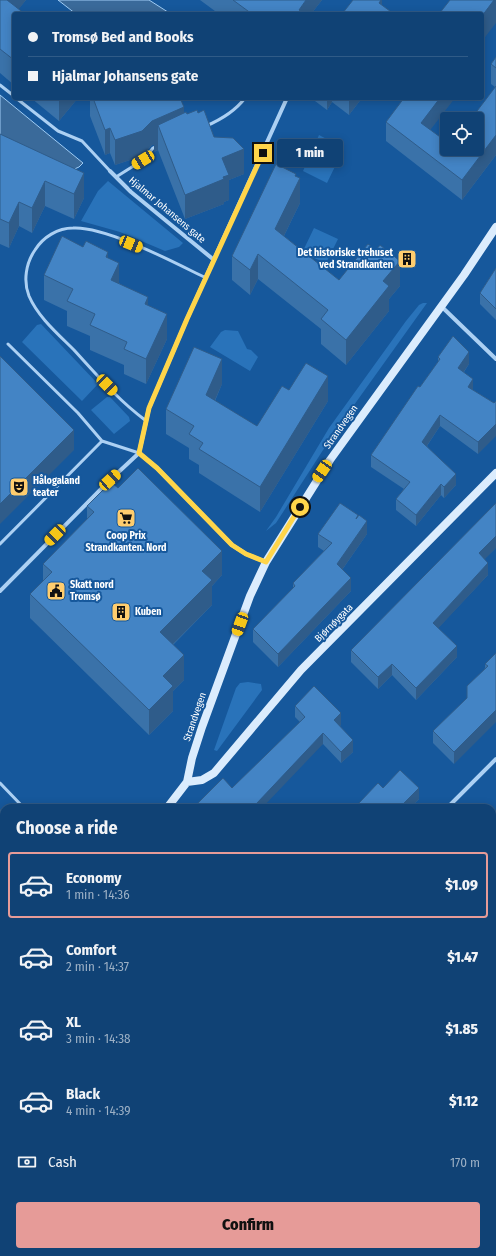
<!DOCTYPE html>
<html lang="en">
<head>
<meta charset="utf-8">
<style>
	:root { --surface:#104275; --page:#1e4d7d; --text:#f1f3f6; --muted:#9cb0c5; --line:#305b87; --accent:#e69b98 }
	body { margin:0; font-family:"Fira Sans Condensed",sans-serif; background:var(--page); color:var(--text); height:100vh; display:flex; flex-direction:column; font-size:15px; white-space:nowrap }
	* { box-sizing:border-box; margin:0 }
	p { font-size:13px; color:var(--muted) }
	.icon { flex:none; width:22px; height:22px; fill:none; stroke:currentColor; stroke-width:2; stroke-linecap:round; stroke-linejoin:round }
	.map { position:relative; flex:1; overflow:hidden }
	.drawer { position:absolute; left:0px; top:804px; width:496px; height:452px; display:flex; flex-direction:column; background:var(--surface); border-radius:12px 12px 0 0; box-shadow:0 2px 10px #0003,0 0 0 1px var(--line) }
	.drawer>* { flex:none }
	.top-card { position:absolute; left:12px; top:12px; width:472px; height:88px; border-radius:4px; box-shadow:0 2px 10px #0003,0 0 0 1px var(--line); display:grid; align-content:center; height:88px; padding:0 16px; background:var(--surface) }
	.buttons { position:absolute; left:440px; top:112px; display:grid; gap:8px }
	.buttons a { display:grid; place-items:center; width:44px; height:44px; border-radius:4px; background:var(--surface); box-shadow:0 2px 10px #0003,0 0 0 1px var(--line); font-size:20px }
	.end { position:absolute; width:18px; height:18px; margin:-9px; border:5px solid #ffd54a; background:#111; box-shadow:0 0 0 2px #111 }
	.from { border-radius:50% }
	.bubble { position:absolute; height:28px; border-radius:4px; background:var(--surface); box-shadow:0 2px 10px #0003,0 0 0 1px var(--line); font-size:13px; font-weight:800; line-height:28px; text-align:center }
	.car { position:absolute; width:12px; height:24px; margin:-12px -6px; border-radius:5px; box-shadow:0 0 3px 1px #0007; background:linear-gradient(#f5c518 24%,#345 0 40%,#f5c518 0 76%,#345 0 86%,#f5c518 0) }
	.top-card b { display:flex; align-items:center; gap:14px; height:38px; font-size:15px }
	.top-card b+b { border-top:1px solid var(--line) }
	.top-card i { width:10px; height:10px; background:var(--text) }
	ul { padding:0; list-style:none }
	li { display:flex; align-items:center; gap:12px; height:66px; margin:0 8px 6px; padding:0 8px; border:2px solid transparent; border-radius:4px }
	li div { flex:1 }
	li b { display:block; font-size:15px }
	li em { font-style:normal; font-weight:800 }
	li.on { border-color:var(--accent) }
	li>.icon { width:36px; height:36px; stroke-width:1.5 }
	h2 { padding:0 16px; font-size:18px; line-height:48px }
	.pay { display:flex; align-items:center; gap:10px; height:44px; padding:0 16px; font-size:15px }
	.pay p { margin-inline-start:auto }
	.action { display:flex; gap:8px; margin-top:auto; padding:8px 16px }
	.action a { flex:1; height:46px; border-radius:4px; background:var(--accent); color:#111; font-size:16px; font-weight:800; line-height:46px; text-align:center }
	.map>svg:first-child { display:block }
	.green { fill:#2973ba }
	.water { fill:#3a6a9a; stroke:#9fccf5 }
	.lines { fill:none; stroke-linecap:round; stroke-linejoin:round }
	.lane { stroke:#acd0f3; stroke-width:3 }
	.street { stroke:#acd0f3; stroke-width:4 }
	.secondary { stroke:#dbecfd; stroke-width:8 }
	.wall { fill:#3a72a9 }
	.shaded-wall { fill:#2f5c8a }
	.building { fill:#4384c5; stroke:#2f5c8a }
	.route { stroke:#ffd54a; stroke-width:5 }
	.labels { text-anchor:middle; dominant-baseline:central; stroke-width:4; stroke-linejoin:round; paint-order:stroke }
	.street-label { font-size:10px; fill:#fff; stroke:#16589c }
	.poi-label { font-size:10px; font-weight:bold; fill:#fff; stroke:#16589c; text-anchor:start }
</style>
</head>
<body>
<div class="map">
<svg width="496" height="1256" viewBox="0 0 496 1256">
	<rect width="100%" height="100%" fill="#16589c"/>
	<path class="green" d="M319,135L344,148L327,183L303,171Z
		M108,181L183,243L179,247L165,251L120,232L81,221L98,191Z
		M314,228L338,239L326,263L302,253Z
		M423,303H427L334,433L276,523L266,531L276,517L329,428L406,321L419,305Z
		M41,324L98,384L82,401L22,342L37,325Z
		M225,330L238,331L247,349L251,350L258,357L250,371L210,347L221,332Z
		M107,397H110L129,417L130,421L114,434L91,410Z
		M248,682L261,684L262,690L217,751L214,750L236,688L240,683Z"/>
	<path class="water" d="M58,0H149L171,14H76Z
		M0,95L83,163L79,167L72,170L0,142Z"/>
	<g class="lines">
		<path class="lane" d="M0,85L14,96
			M16,98L58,131L82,141L110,171
			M206,126C220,120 236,110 245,98
			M116,177L143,160L153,148L157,146
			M8,344L78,413L102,441L139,453
			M145,420C118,400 96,374 74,350C58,334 38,317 29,296C23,281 26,263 35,250C43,237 58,228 73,228C106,226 175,263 206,278
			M0,544L102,441
			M0,783L24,808
			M0,883L4,878
			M492,1047H496"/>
		<path class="street" d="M110,171L131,192L214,260
			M442,307L496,359
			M139,453L157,468L232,545L246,554L266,562
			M0,591L110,480L139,453L149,408L187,319L287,98
			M447,808L496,759
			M492,950L496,934
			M0,1254L4,1250
			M273,1256L278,1252"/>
		<path class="secondary" d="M187,782L202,780L214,773L301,670L496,473
			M167,808L187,782L192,758L202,727L250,596L266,562L330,460L464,275L496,227
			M0,975L4,971"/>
	</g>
	<path class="wall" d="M0,0H26L14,14V85L0,73Z
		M200,0H322L311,14H219Z
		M496,57V155L462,200L386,141V122L431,130L447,149H477L495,87L491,84V64Z
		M31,98H78L59,121Z
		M90,98H180L184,113L187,114L198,113L214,137L244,174L229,180V200L224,202V204L185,219L158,150L154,152V145H152L142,156L115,165L110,153L105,155L90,116Z
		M311,98H362L349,115L332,102L327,110Z
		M0,134L84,198L74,219L45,206L32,233L19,226L9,248L0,244Z
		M296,177L300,203L284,236L339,280L400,286L389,299V311L346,365L321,344V329L258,279L250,295L232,280V256Z
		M108,258L119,283L148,305L167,339L146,384L124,374V365L90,350V336L67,326V311L44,300V275Z
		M496,268V320L480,304V293Z
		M438,357L469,364L464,372L473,390L494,403L478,454L440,426L427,446L456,485L444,498L441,495L416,526L396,510V499L404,489L371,467V455L438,362Z
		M222,384L215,401L257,426L289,390L328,401L260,512L199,473V465L189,459V448L166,434V409Z
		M118,488L222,575L212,586V605L173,645L184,680L173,691V711L149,735L30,618V594L43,581V564L87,519V506Z
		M358,517L367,534L342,570L351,591L278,667L253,642V629L293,588V583L324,551L318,547V534Z
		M496,548L484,559L488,575L438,628L457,657L416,700L392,675L378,689L351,662V650Z
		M496,653L454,764L433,743V731L467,698L485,668V664Z
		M295,706L341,725L339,726L353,752L341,763L323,744L232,788L300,722L295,717Z
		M383,788L419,799L410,808H359V803Z
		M4,997V1085L0,1081V1001Z
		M492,1181L496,1184V1237L492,1233Z
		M27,1252H245L241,1256H23Z
		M393,1252H440L397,1256Z"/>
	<path class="shaded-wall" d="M7,0H26L15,14Z
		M306,0H322L311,14H299V10Z
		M381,0H382V14L379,3Z
		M494,0H496V23L482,41V16Z
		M59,98H78L59,121Z
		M327,98H332V102L327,110Z
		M349,98H362L349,115Z
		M440,98H455L421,142V123Z
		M184,107V132L158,125V150L154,152V145H152L142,156L115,165V140L152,121Z
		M110,128V153L105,155V130Z
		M496,135V155L462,200V180Z
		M244,149V174L229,180V200L224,202V204L185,219V195L222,158Z
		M84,173V198L74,219V194Z
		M296,174V185L300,178V203L275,254V229Z
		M45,181V206L32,233V208Z
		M19,202V226L9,248V223Z
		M108,252V276L106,257Z
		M258,254V279L250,295V270Z
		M400,261V286L389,299V311L346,365V340L383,281Z
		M119,263V288L111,280Z
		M148,297V322L145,304Z
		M167,314V339L146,384V359Z
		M469,352V364L458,380V368Z
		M222,359V384L206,420V395Z
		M328,376V401L260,512V487Z
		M473,379V390L468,398V387Z
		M440,415V426L422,453V442Z
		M496,424V436L478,454V442Z
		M74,430V450L0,524V504Z
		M456,474V485L444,498V487Z
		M441,484V495L416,526V515Z
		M367,521V534L337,577V564Z
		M496,536V548L479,565V553Z
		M222,551V575L212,586V605L160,657V632L202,571Z
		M488,563V575L433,634V623Z
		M351,578V591L278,667V654Z
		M457,646V657L416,700V688Z
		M184,655V680L173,691V711L149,735V710L163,676Z
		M392,664V675L378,689V677Z
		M496,710V722L454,764V752Z
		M341,713V725L334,731V720Z
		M323,733V744L262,808L257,803Z
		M353,740V752L341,763V752Z
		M419,788V799L410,808H399Z
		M4,818V843L0,847V822Z
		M4,1202V1215L0,1219V1206Z
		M70,1252H72V1256H66Z
		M234,1252H245L241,1256H230Z
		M422,1252H440L437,1256H419Z"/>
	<path class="building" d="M0,0H7L25,14H14V60L0,49Z
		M233,0H306L299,10L305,14H252Z
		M353,0H381L379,3L394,14H342Z
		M450,0H494L482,16V14H439Z
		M496,57V68L491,64Z
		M496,86V135L462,180L386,122L404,98H440L421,123L447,142V149H477V119H471Z
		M93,98H180L184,107L152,121L142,131L115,140L110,128L105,130Z
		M197,110L198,113L204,110L214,137L233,138L244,149L222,158L229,175L223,177L224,179L185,195L158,125L154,127L186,112L187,114Z
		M0,134L84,173L74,194L45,181L32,208L19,202L9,223L0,219Z
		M276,164L296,174L295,176L300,178L275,229L339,280L368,244L376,250L380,245L400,261L383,281L389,286L346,340L321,319L328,310L258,254L250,270L232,256Z
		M62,236L83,247L86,241L108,252L106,257L119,263L111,280L148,297L145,304L167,314L146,359L124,349L127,342L90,325L95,314L67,301L73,289L44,275Z
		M496,268V309L480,293Z
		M453,336L469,352L458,368L473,379L468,387L494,403L496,401V424L478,442L440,415L422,442L456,474L444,487L441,484L416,515L396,499L410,482L371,455L418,386L420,387L440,359L438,357Z
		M194,347L222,359L206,395L257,426L282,386L289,390L306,363L328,376L260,487L199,449L203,443L189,434L194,426L166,409Z
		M0,356L74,430L0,504Z
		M138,468L222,551L202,571L212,580L160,632L184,655L163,676L173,686L149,710L30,594L52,572L43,564L94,512L87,506L111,482L118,488Z
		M340,503L358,515L356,519L359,515L367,521L337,564L351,578L278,654L253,629L295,586L293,583L332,543L318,534Z
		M496,503V536L479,553L488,563L433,623L457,646L416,688L392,664L378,677L351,650Z
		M496,653V710L454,752L433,731L467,698V686L488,666L485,664Z
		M314,686L341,713L334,720L353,740L341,752L323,733L257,803L262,808H193L223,778L232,788L305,717L295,706Z
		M400,770L419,788L399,808H365L359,803L378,783L383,788Z
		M0,809L4,813V818L0,822Z
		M4,997V1072L0,1068V1001Z
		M4,1107V1202L0,1206V1111Z
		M492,1181L496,1184V1212L492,1208Z
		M496,1246V1256H486L490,1252H492V1250Z
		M27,1252H70L66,1256H23Z
		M75,1252H234L230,1256H79Z
		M300,1252H330L334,1256H296Z
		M399,1252H422L419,1256H396Z"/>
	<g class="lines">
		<path class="route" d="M263,153L187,319L149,408L139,453L157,468L232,545L246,554L266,562L300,507"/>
	</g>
	<defs>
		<g id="building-square" transform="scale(1)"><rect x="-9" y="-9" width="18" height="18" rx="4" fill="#ffcd6e" stroke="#16589c"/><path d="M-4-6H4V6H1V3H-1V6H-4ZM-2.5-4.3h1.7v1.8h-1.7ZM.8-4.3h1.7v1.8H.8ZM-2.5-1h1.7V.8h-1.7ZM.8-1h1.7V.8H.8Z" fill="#111"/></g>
		<g id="theatre-square" transform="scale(1)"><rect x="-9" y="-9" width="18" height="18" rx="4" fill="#ffcd6e" stroke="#16589c"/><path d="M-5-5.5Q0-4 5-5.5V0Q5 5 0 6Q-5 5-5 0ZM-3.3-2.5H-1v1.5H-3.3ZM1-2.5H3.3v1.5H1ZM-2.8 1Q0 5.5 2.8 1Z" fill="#111"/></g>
		<g id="supermarket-square" transform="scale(1)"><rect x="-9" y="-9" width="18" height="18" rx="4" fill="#ffcd6e" stroke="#16589c"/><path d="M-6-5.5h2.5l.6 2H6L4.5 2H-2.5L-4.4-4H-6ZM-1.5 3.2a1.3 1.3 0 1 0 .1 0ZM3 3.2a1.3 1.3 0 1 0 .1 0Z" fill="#111"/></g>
		<g id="civic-square" transform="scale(1)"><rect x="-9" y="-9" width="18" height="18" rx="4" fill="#ffcd6e" stroke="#16589c"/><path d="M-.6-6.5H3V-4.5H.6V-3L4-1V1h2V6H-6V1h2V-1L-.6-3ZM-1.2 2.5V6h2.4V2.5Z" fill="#111"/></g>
	</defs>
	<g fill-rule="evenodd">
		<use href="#building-square" x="407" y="259"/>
		<use href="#theatre-square" x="19" y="487"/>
		<use href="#supermarket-square" x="126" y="518"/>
		<use href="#civic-square" x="56" y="591"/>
		<use href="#building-square" x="121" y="612"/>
	</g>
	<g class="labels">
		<g class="street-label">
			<text transform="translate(167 210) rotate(40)">Hjalmar Johansens gate</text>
			<text transform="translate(341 427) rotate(-55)">Strandvegen</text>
			<text transform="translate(334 623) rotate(-45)">Bjørnøygata</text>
			<text transform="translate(195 717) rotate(-71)">Strandvegen</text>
		</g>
		<g class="poi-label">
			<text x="393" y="253" text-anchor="end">Det historiske trehuset<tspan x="393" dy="12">ved Strandkanten</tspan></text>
			<text x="33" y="481">Hålogaland<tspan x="33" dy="12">teater</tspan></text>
			<text x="126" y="536" text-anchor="middle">Coop Prix<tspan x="126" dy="12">Strandkanten. Nord</tspan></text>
			<text x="70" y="585">Skatt nord<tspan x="70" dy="12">Tromsø</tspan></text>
			<text x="135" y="612">Kuben</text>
		</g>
	</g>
</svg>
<div class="buttons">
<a><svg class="icon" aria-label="locate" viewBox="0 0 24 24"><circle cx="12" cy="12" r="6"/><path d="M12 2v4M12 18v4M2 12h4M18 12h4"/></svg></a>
</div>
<i class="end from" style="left:300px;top:507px"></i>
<i class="end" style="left:263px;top:153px"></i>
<div class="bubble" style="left:277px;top:139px;width:66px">1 min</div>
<i class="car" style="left:143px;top:160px;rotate:239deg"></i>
<i class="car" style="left:131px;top:244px;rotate:112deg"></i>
<i class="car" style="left:107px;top:385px;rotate:135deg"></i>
<i class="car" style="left:322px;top:471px;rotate:214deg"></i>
<i class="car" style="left:110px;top:480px;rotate:48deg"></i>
<i class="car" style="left:55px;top:535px;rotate:225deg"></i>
<i class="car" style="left:240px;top:624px;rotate:200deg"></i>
<div class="top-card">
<b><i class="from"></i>Tromsø Bed and Books</b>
<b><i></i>Hjalmar Johansens gate</b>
</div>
<section class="drawer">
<h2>Choose a ride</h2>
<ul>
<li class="on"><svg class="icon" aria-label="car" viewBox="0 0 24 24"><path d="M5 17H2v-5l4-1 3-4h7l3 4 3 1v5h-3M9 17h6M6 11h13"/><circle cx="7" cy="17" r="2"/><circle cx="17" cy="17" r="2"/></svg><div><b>Economy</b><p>1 min · 14:36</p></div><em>$1.09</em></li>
<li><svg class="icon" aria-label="car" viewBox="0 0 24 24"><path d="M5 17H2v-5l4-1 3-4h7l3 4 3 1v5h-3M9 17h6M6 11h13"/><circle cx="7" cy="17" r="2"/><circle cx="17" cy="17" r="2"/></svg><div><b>Comfort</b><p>2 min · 14:37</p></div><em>$1.47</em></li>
<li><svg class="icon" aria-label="car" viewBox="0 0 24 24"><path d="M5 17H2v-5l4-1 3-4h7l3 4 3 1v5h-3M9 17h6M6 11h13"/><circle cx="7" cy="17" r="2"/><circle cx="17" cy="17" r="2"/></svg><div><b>XL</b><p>3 min · 14:38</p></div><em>$1.85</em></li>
<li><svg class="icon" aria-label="car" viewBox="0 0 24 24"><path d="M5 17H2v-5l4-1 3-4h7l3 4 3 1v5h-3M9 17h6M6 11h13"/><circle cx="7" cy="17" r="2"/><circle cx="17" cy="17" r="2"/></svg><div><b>Black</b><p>4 min · 14:39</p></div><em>$1.12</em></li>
</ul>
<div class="pay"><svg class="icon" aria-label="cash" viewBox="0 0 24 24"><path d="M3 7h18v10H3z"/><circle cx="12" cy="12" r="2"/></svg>Cash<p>170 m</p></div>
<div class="action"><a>Confirm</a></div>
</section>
</div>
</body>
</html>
